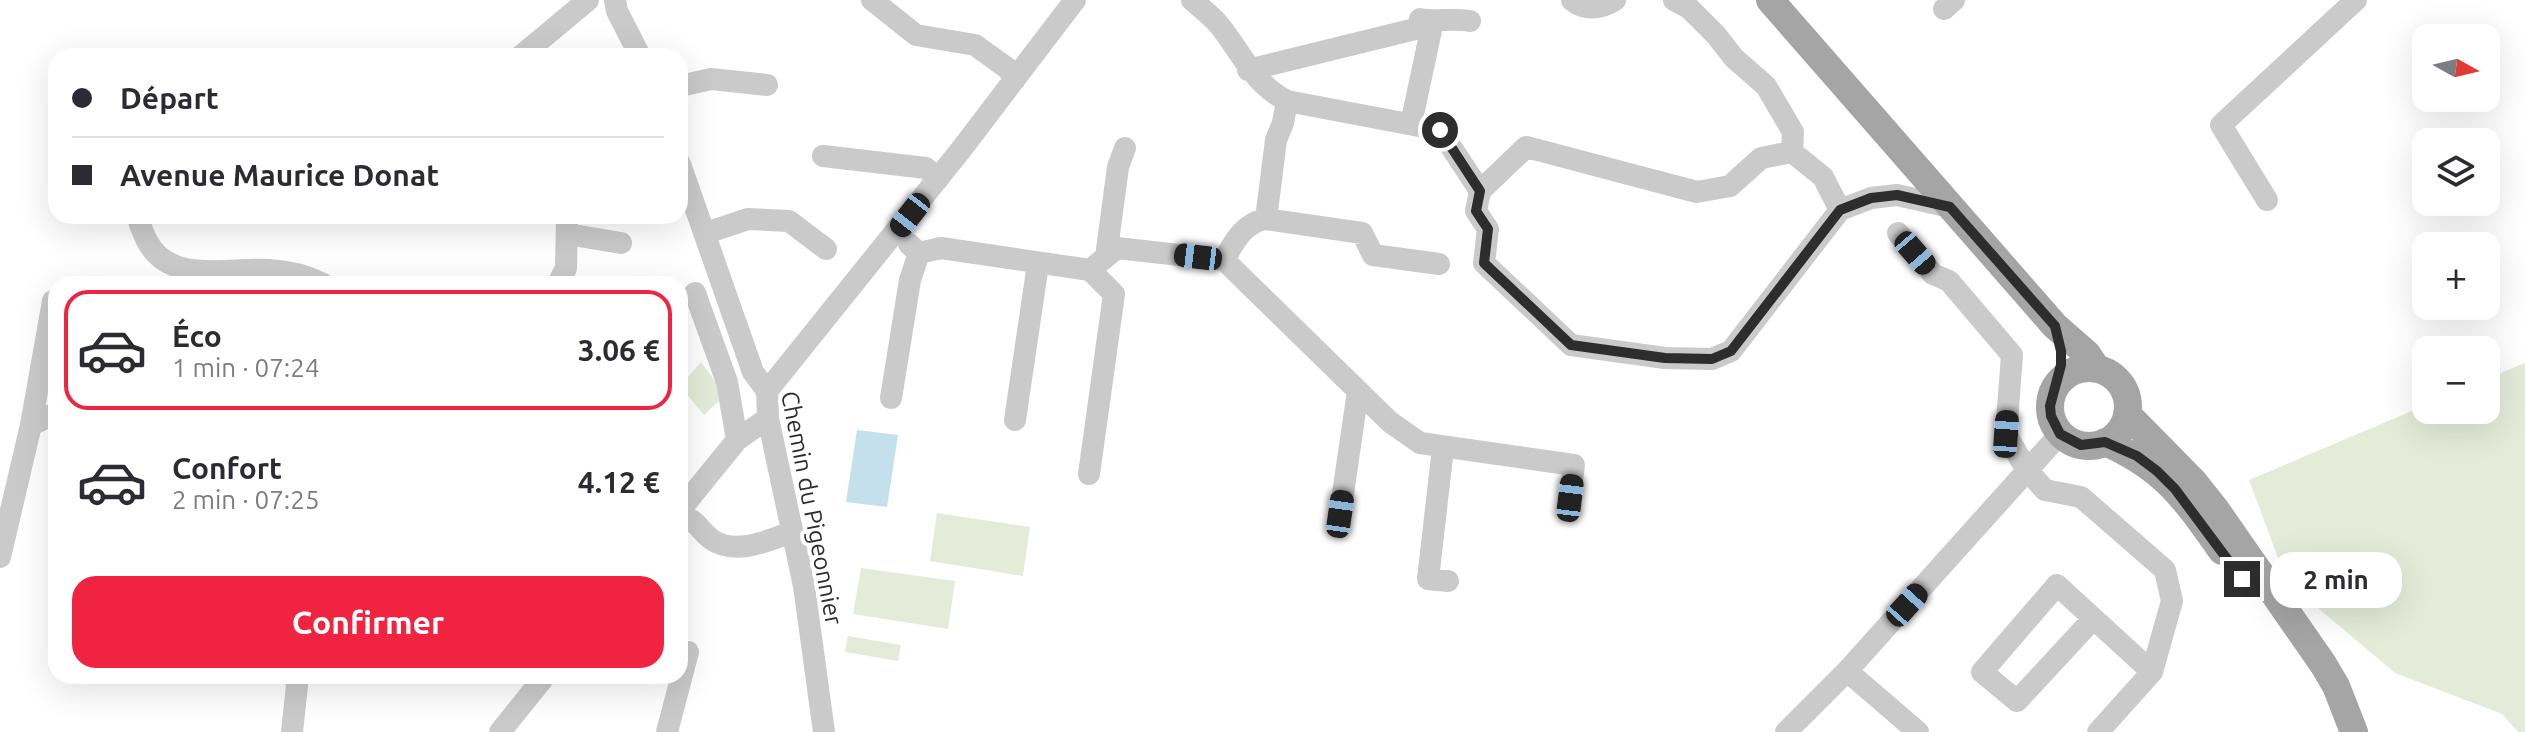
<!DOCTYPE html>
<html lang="fr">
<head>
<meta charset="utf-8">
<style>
	:root { --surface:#fff; --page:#f2f2f3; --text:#2b2b33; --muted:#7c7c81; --line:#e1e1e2; --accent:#f02340 }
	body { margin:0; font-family:Ubuntu,sans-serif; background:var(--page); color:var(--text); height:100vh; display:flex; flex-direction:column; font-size:30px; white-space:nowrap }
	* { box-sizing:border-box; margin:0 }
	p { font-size:26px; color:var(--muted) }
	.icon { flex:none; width:44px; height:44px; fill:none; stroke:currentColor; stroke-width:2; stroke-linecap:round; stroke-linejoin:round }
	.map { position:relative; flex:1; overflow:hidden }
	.panel { position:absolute; left:48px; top:276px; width:640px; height:408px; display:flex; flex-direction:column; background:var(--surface); border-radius:24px; box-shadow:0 8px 32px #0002 }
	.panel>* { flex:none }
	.guide { position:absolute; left:48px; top:48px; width:640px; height:176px; border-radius:24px; box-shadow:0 8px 32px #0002; display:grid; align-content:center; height:176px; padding:0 24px; background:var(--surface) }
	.needle { width:52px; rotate:98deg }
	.fabs { position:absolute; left:2412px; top:24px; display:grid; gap:16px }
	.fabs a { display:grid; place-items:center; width:88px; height:88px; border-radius:16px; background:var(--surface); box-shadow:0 8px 32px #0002; font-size:40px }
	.end { position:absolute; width:36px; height:36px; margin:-18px; border:10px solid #2d2d2d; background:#fff; box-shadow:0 0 0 4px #fff }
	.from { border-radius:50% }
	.bubble { position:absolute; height:56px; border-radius:24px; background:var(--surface); box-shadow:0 8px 32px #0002; font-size:26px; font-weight:700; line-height:56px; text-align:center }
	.car { position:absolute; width:24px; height:48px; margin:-24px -12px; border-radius:10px; box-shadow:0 0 6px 2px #0007; background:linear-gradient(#222 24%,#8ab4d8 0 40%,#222 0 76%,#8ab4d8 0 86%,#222 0) }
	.guide b { display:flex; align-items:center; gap:28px; height:76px; font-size:30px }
	.guide b+b { border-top:2px solid var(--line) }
	.guide i { width:20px; height:20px; background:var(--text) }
	ul { padding:14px 0 0; list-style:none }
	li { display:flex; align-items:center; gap:24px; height:120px; margin:0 16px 12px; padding:0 8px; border:4px solid transparent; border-radius:24px }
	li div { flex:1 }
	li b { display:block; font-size:30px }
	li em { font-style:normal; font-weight:700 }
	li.current { border-color:var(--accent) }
	li>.icon { width:72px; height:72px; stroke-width:1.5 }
	.primary-button { display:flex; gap:16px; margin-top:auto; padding:16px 24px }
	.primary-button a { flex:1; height:92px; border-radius:24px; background:var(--accent); color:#fff; font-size:32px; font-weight:700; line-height:92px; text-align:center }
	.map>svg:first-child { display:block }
	.green { fill:#e4ecd9 }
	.water { fill:#c4e0ed }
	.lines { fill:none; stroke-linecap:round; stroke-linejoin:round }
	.minor { stroke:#cacaca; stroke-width:22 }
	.major { stroke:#a5a5a5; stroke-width:28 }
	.route { stroke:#2d2d2d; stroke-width:10 }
	.labels { text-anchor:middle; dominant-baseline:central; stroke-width:8; stroke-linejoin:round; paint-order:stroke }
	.street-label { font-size:24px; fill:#2d2d2d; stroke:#fff }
</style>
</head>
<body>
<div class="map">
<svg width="2525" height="732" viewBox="0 0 2525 732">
	<rect width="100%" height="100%" fill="#fff"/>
	<path class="green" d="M701,362L721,389L719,401L704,415L680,386Z
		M2525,363V732H2518L2502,714L2395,673L2287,582L2249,480L2426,405V410H2486V379Z
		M937,513L1030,527L1023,576L930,561Z
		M861,568L955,581L948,629L853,614Z
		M848,636L901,645L898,661L845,652Z"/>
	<path class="water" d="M857,430L898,435L887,507L846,502Z"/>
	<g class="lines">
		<path class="minor" d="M615,0L617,11L640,56
			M872,0L916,35L975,45L1007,68L1015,79
			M1192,0C1201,8 1212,16 1220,26C1242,54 1254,84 1287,101L1440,130L1480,191L1476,211L1488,229L1484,263L1571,345L1665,358L1712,359L1731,351L1840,210L1871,198L1897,195L1950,207
			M1572,0C1585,11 1601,9 1615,0
			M1674,0L1689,8L1716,35L1734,58L1766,86L1793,132L1792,152L1823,177L1840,210
			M1944,9L1954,0
			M1420,19C1437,22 1452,18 1470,21
			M521,56L588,0
			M1248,70L1415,29
			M680,86L711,79L767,85
			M1411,124L1433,21
			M823,156L926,168L938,179
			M680,164L753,372L767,391L768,418L804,586L824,732
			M1480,191L1526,147L1697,192L1730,186L1761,158L1792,152
			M2267,200L2221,125L2356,0
			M138,216C139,225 143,231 146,239C169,286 228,267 269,270C287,271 308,276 323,284
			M1266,219L1276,140L1283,123L1287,101
			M706,233L748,219L789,221L826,249
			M1898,233L1933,274L1949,281L2012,355L2006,434L2026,469L2045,490L2081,497L2165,570L2172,601L2152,672L2098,732
			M567,234L621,243
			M919,253L941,248L1090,270L1117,248L1224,260C1234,242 1243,223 1266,219L1362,233L1373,255L1439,264
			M1106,257L1118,167L1125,148
			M1224,260L1390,422L1420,443L1574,465L1570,498
			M558,284L566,268L567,216
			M695,293L727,382L737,440
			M767,391L960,151L1075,0
			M891,398L910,280L919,253L909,244
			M1015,420L1038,264
			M31,425L53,301
			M1443,448L1428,579L1448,581
			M1089,474L1114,294L1090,270
			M1340,514L1358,391
			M683,516L685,504L737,440L768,418
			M680,517C695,517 699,530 711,539C734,556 768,541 792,532
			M0,557L31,425L56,413
			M2093,619L2017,701L1982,672L2057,585L2152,672
			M1847,671L1918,732
			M292,732L298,676
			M500,732L545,676
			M667,732L688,652
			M1786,732L1847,671L2060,434"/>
		<path class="major" d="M1770,0L2055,326L2087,354L2097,369
			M2050 407a39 39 0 1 1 78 0a39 39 0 1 1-78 0Z
			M2127,414L2193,481L2216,510L2323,664L2336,686L2354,732
			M2105,442C2166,469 2185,499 2222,551"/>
	</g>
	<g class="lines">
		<path class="route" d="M1440,130L1480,191L1476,211L1488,229L1484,263L1571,345L1665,358L1712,359L1731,351L1840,210L1871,198L1897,195L1950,207L2055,326L2061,351V365L2050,406L2051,416L2060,434L2081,445L2105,442L2137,456L2157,471L2175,489L2242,579"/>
	</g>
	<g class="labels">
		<g class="street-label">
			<text transform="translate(812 508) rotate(79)">Chemin du Pigeonnier</text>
		</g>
	</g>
</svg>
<div class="fabs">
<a><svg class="needle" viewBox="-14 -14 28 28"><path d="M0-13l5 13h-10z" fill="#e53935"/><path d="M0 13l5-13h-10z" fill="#7c7c81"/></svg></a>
<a><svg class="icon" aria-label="layers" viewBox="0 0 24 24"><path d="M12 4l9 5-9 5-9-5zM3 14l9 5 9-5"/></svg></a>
<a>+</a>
<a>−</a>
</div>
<i class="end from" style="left:1440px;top:130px"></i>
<i class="end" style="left:2242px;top:579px"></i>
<div class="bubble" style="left:2270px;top:552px;width:132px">2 min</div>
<i class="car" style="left:910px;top:215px;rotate:218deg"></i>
<i class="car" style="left:1915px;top:253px;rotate:139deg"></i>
<i class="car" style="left:1198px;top:257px;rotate:277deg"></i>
<i class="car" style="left:2006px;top:434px;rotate:4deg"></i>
<i class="car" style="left:1570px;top:498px;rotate:7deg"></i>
<i class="car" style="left:1340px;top:514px;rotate:8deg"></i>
<i class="car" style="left:1907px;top:605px;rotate:42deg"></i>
<div class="guide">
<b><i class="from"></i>Départ</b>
<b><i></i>Avenue Maurice Donat</b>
</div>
<section class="panel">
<ul>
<li class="current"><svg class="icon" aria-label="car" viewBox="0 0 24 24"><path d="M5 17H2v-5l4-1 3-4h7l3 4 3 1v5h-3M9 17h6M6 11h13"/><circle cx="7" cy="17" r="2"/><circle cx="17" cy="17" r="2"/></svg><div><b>Éco</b><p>1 min · 07:24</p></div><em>3.06 €</em></li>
<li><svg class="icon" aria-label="car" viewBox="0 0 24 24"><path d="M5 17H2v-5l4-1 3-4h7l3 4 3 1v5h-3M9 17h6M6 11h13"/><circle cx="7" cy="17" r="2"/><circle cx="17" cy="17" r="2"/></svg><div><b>Confort</b><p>2 min · 07:25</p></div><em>4.12 €</em></li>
</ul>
<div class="primary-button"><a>Confirmer</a></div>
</section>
</div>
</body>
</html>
